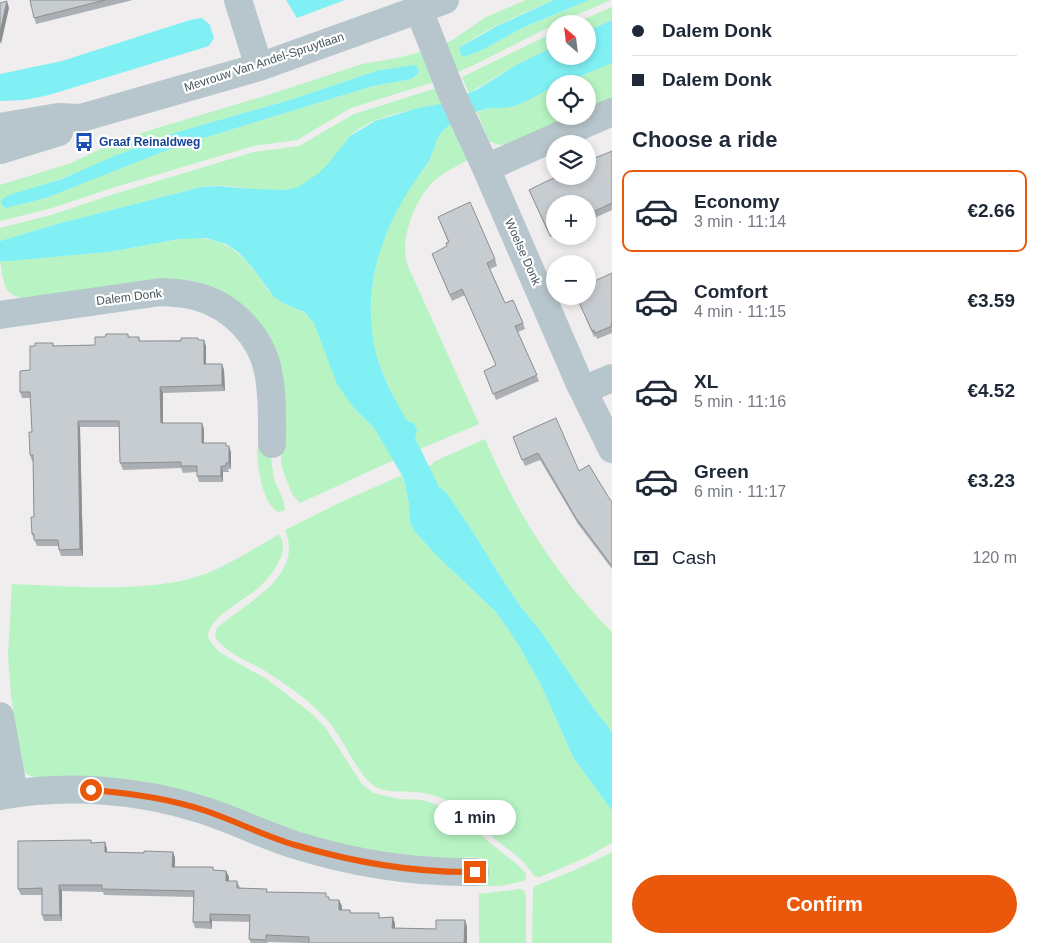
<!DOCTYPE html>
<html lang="en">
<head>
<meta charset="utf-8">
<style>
	:root { --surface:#fff; --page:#f2f2f3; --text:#1f2937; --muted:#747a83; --line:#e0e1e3; --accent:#ea580c }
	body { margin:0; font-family:Helvetica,sans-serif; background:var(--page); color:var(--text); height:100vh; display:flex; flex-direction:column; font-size:19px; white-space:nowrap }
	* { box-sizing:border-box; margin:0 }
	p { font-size:16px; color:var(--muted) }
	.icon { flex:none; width:28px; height:28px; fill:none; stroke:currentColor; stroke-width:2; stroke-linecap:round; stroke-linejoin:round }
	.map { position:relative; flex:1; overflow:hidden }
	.drawer { display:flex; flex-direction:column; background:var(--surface); width:425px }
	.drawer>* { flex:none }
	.top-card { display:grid; align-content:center; height:110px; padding:0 20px; background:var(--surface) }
	.needle { width:32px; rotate:332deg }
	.buttons { position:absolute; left:546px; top:15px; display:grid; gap:10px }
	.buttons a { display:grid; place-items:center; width:50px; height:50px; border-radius:50%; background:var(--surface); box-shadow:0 2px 8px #0003; font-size:25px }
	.end { position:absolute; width:22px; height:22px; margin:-11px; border:6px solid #ea580c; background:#fff; box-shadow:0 0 0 2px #fff }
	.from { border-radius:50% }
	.bubble { position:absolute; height:35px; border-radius:18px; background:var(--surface); box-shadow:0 2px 8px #0003; font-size:16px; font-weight:700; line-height:35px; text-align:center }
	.top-card b { display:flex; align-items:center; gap:18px; height:48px; font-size:19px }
	.top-card b+b { border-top:1px solid var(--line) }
	.top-card i { width:12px; height:12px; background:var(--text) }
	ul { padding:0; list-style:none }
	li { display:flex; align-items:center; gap:15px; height:82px; margin:0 10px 8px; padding:0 10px; border:2px solid transparent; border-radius:10px }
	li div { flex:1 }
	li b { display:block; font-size:19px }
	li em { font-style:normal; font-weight:700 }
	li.active { border-color:var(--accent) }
	li>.icon { width:45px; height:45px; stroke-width:1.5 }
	h2 { padding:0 20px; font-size:22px; line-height:60px }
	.pay { display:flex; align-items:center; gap:12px; height:55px; padding:0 20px; font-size:19px }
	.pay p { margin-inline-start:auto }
	.action { display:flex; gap:10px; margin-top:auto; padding:10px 20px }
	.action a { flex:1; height:58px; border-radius:30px; background:var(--accent); color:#fff; font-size:20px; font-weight:700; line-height:58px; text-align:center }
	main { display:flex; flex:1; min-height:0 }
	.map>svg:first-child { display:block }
	.green { fill:#b7f3c3; fill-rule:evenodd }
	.water { fill:#80f0f4 }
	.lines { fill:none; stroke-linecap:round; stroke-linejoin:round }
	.minor { stroke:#b7c6cc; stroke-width:28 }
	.wall { fill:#abafb4 }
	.shaded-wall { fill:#8b8f92 }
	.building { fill:#c7ccd1; stroke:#8b8f92 }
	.route { stroke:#ea580c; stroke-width:6 }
	.labels { text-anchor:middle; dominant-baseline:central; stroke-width:4.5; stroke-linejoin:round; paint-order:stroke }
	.street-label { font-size:12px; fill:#44555d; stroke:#fff }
	.transit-label { font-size:12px; font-weight:bold; fill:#164399; stroke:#fff; text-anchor:start }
</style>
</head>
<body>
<main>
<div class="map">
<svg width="612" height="943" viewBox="0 0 612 943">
	<rect width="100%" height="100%" fill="#f0edee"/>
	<path class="green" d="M526,0H554C522,14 488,27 460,47V53L484,49L522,28L589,0H611L555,24L476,64L453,74L444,44L454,39L486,17Z
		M612,7V20L588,31V24H573Z
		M555,32V46L516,65L469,93L462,77Z
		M421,52L437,81L351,108L297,140L253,146L109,189L49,209L0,221V185L71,163L113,143L154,129L268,95L362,64L397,58ZM376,71L419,72L412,79L373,86L178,146L46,198L10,207L43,186L148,143L174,133L293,99Z
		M612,63V103L588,114V84H562Z
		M555,86V116H583L506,144L499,145L489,141L477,112L489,108L513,106Z
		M440,87L446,103C416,109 372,115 350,136C344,142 341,149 337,155C327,168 311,182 295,188C277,194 253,189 235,187C223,185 212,186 201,187L57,224L0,241V228L51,215L111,195L254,152L299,146L354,114Z
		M454,122L472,158C459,165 445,171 434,181C419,194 405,227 405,248C405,253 406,259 407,264L479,424L420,449L415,438L413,422H407C394,398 380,372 374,345C364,293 379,233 408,189C414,181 421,173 427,165C434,154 433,147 438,137C441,131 449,126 454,122Z
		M192,237C227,240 238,250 259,277C264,284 269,293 276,298C290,310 300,305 314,323L353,407L374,428L394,460L300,503L292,494L283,471L281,460L280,410L220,296L21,304L20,297C2,295 3,274 0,261L109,252Z
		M485,439C516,512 556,576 612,632V733L594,709L542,633L521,607L504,582L471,529L446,492L439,487L428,467L433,464V462Z
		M268,447L270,451L274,479L284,502L285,510L279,512C262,506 257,463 257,448Z
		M402,475L409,504L410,522L415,532L435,554L496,612L518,644L541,685L573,757L612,811V843L585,858L540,877L534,876C525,860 510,851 496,840C474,820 455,799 424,793C408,790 390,794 376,787C361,779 348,749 338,735C332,725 325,717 316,709C303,696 287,685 271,675C254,663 227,655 215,637L217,628C244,603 305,577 285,530L339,503Z
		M279,534C285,544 284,553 278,563C272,574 265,582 256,590C242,601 212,616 208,634L209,640L219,652L268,680L311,713L325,727L362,784L373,793L399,799L423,800L443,807L459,816L474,828L490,843L518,865L526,874V879L524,881L500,886H479L481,858L464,857L457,864L425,862L38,783L37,777C29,776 26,775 22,768L11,695L8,655L12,584C68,586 153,594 205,574C231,564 255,548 279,534Z
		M612,852V943H532L533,889L535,886L575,870Z
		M520,889L523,890L526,895V943H479V894Z"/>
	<path class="water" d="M286,0H345L297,18Z
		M554,0H589L522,28L484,49L464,57L460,53V47L497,26Z
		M202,18L210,25L214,38L209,46L49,95L25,100L0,101V74L62,61L190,20Z
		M612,20V63L562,84H555V86C541,92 528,102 514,106C507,108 498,108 491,108C477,110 457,119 446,128C433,138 436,154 425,167C386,218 362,279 374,344C379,371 394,398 407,421L414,423L417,431L415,438L439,487L446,492L471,529L504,582L521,607L542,633L594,709L609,728L612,733V811L573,757L541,685L518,644L496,612L435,554L415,532L410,522L409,504L403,477L374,428L353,407L337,384L314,323L304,312L283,303L274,297L251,266L238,252L226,244L206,238L180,239L109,252L8,261H0V241L57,224L201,187L219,186L253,189L286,190L298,187L319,173L328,164L350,136L375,121L418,108L446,103L478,89L516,65L555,46V56H588V31Z
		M414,65L417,66L419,72L412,79L373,86L178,146L46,198L6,208L2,205L1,200L9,195L59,180L112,157L174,133L293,99L376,71Z"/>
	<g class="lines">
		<path class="minor" d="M238,0L259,67
			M419,10L452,94L486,168L579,382L612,449
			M0,127L58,117L81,118L259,67L445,0
			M0,150L59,132
			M486,168L612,112
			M0,315L161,292C174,293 186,293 199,297C233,307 261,337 268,371C273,395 272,420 272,444
			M583,390L612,378
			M0,716L14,793
			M0,796C66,784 138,789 203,810C234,820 264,835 295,845C353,863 414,873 475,872"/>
	</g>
	<path class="wall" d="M30,0H133L36,24Z
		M612,151V210L588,221V204H555V235L550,237L529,190L588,176Z
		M438,217L495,259L497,266L490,269L505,303L523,323L525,329L518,332L539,381L496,400L484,371L496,365L465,295L452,301L432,254L447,246L448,242Z
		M612,273V333L597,339L596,336L594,337L578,300L590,295L588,289Z
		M128,334L129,337H139L140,341L199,340L206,346V364H222L224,370L225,391L163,393V423L204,429V443L227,446L231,452V469H228L229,472H223V482H199L197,476V472L183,473L181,468L123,470L120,463L119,427H80L83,556H61L59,550V546H37L32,534L34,517L33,461H32L30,455L32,432L31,398H22L20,392L30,370L35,346L53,343L54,346L95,345L105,337Z
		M515,443L579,471L612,502V569L578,524L540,460L525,466Z
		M91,840L92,843L107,848V852L144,853L173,852L175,858V867L214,870L226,871L229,877V881H237L240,888L268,892L327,897L330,900L342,906V910H350L351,913L381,918L393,917L395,924V928L436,929L465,920L467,927V943H305L268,942V943H251L249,939L250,922L212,921V929L195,928L193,922V897L104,895L103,892L62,891V921H44L42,915V895H21L18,889Z"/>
	<path class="shaded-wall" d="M7,1L9,8L1,44L0,41V32Z
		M204,340L206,346V370L204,364Z
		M222,364L224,370L225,391L222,385Z
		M160,387L163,393V429L161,423Z
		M78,421L80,427L83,556L80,549Z
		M202,423L204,429V449L202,443Z
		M229,446L231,452V469L229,463Z
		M221,466L223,472V482L221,476Z
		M105,842L107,848V858L105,852Z
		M173,852L175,858V873L172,867Z
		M226,871L229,877L228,888L226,881Z
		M59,885L62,891V921L60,915Z
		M339,900L342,906V916L339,910Z
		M210,914L212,921V929L210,922Z
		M393,917L395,924V934L392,928Z
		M465,920L467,927V943H464Z"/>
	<path class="building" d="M30,0H105L34,18Z
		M7,1L0,32V3Z
		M612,151V203L588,214V204H555V228L548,231L529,190L545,182L559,176H588V164L589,163L588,161Z
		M470,202L495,259L487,263L505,303L513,300L523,323L515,326L537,375L493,394L484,371L496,365L462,289L450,295L432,254L447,246L446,243L449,242L438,217Z
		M612,273V322L611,323L612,326L595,333L594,330L592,331L578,300L590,294L588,289V284Z
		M106,334H128V337H139V341H181V338H198V340H204V364H222V385L160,387L161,423H202V443H226V446H229V463H226V466H221V476H197V466H181V462L120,463L119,421H78L80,549L59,550L58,540H34V534H32L31,517H34L33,455H30L29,432H32L30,392H20V371L30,370V346H35V343H53V346L95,345V337H105Z
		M556,418L579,471L589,465L609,498L612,502V566L576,518L538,453L522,460L513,437Z
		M91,840V843L105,842V852L144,853V851L173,852L172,867H213V870L226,871V881H237V888L267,889L266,892L326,893V897H329V900H339V910H350V913H379V918L393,917L392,928L436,929V920H465L464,943H309V937L266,935V940L249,939L250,915L210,914V922H193L194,891L102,889V885H59L60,915H42V888L18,889V841Z"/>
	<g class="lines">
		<path class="route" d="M91,790C129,793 167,798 203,810C234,820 264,836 295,845C353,862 414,873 475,872"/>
	</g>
	<defs>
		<g id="bus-bare" transform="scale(1.5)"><path d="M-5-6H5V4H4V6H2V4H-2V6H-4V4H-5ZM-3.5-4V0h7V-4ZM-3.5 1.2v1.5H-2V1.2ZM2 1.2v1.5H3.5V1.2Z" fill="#1a4fb4" stroke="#fff" stroke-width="2.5" paint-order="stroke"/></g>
	</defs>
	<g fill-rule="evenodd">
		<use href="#bus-bare" x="84" y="142"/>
	</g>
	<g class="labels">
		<g class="street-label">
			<text transform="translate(264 62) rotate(-18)">Mevrouw Van Andel-Spruytlaan</text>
			<text transform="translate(523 252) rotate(66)">Woelse Donk</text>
			<text transform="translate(129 297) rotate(-7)">Dalem Donk</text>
		</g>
		<g class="transit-label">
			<text x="99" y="142">Graaf Reinaldweg</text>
		</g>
	</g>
</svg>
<div class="buttons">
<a><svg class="needle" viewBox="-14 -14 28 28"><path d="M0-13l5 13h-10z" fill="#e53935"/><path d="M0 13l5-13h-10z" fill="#747a83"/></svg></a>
<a><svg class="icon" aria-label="locate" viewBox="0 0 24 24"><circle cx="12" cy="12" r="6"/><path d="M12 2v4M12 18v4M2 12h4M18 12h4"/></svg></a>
<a><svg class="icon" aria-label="layers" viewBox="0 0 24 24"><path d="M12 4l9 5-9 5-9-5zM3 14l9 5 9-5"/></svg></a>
<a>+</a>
<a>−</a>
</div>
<i class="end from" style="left:91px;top:790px"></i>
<i class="end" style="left:475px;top:872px"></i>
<div class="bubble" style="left:434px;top:800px;width:82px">1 min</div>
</div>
<section class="drawer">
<div class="top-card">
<b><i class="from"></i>Dalem Donk</b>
<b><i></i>Dalem Donk</b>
</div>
<h2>Choose a ride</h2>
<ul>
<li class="active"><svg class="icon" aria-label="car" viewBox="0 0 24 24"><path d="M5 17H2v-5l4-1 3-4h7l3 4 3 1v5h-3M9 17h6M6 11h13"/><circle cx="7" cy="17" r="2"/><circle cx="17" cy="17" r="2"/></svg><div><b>Economy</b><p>3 min · 11:14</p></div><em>€2.66</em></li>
<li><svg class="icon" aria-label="car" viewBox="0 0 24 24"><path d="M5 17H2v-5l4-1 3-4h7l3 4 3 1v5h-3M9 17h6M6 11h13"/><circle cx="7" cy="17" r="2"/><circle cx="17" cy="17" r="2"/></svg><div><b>Comfort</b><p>4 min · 11:15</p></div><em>€3.59</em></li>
<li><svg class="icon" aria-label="car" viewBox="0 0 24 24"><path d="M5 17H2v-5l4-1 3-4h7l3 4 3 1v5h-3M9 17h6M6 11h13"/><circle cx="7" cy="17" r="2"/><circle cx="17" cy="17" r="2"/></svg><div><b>XL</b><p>5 min · 11:16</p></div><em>€4.52</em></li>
<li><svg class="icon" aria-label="car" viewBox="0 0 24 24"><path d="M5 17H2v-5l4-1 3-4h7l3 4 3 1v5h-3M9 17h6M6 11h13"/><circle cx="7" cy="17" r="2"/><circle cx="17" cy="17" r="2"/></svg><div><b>Green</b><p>6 min · 11:17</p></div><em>€3.23</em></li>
</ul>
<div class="pay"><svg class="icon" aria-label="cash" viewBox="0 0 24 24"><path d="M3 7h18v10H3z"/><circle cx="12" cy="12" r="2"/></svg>Cash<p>120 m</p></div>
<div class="action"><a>Confirm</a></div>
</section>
</main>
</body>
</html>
